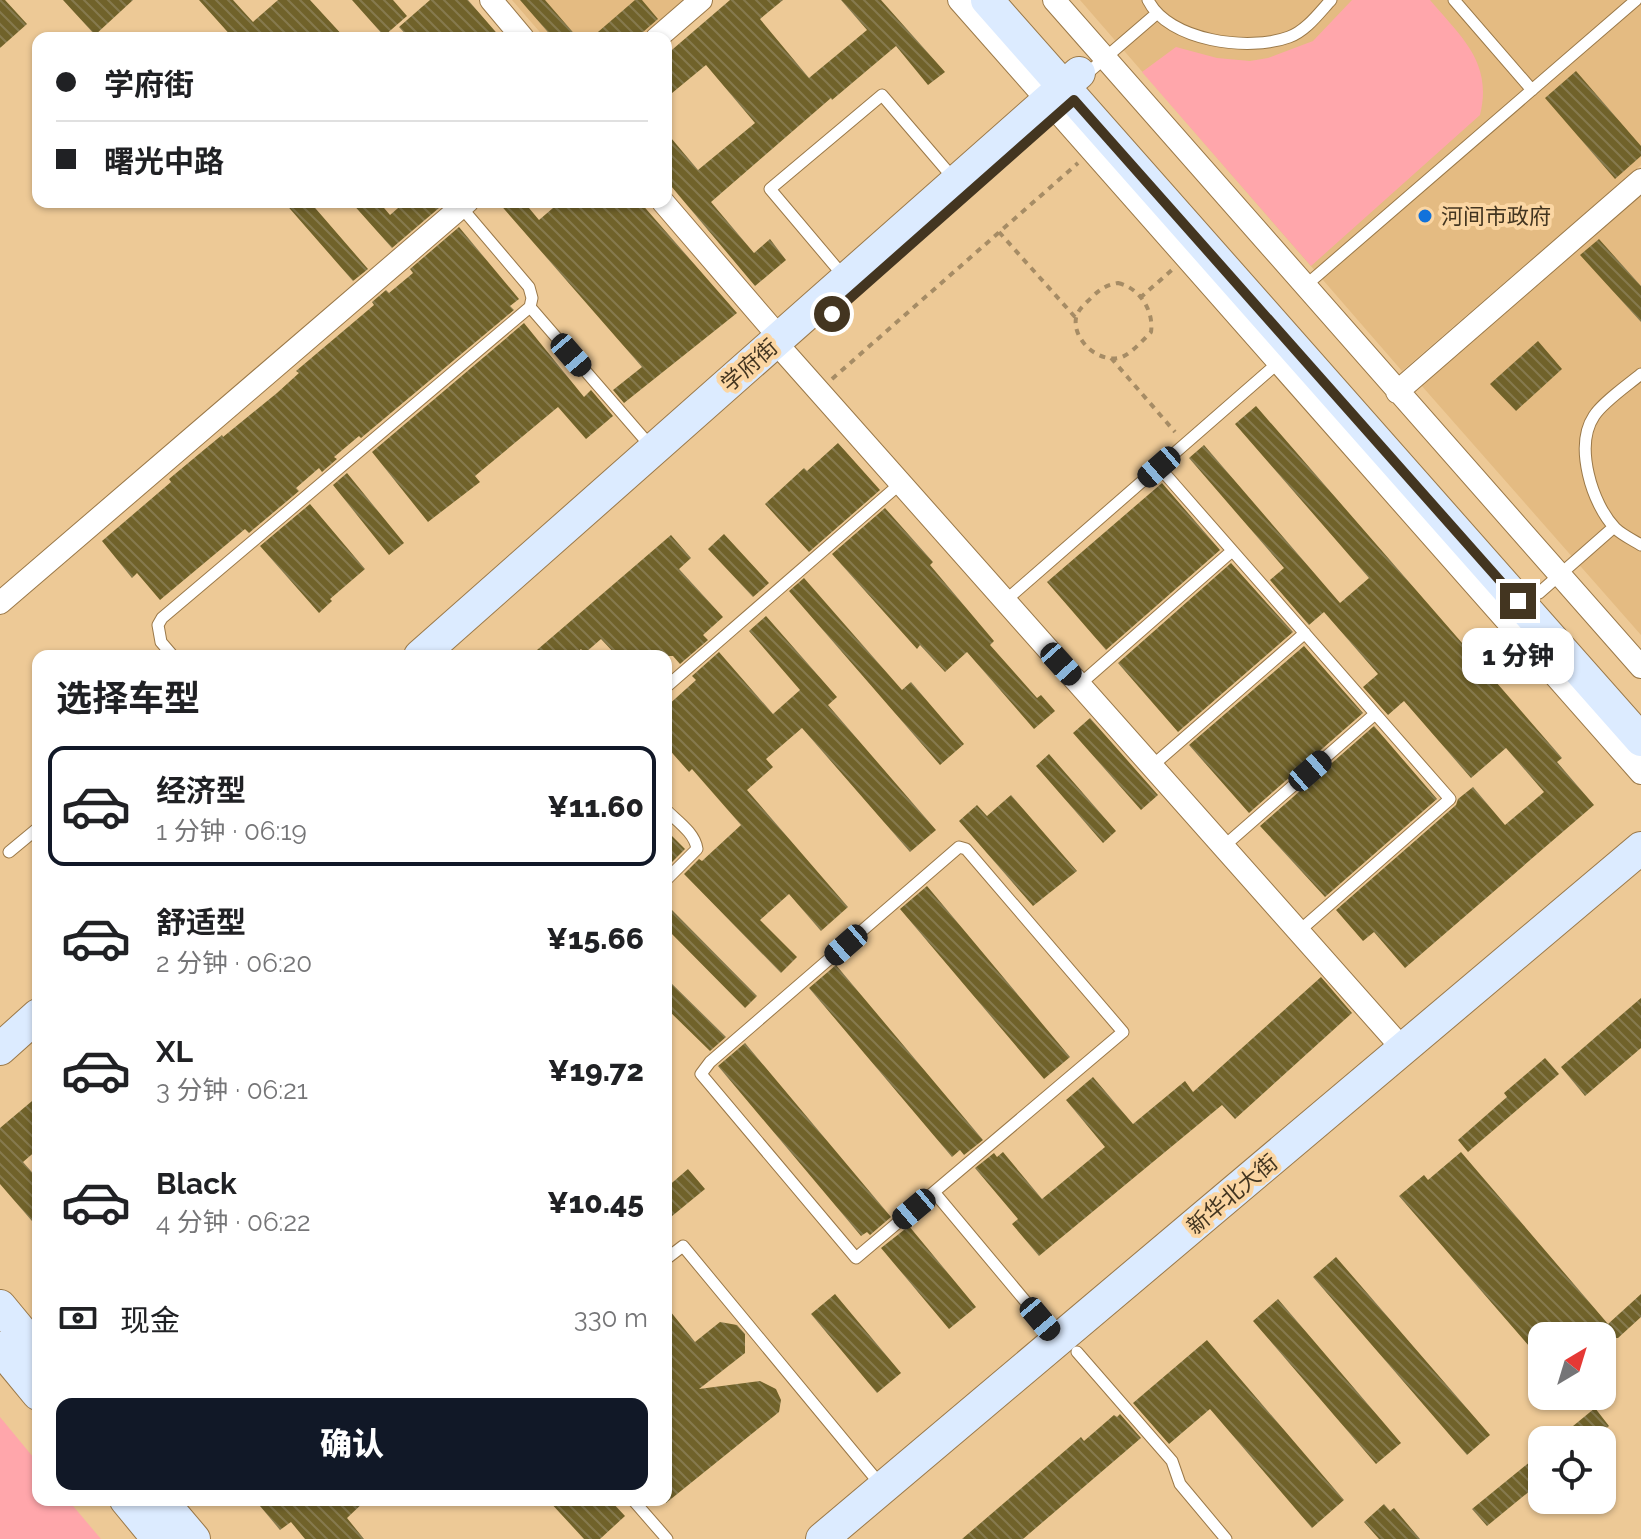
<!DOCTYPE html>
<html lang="zh">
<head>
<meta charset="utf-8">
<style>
	:root { --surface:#fff; --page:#f6f6f6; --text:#202124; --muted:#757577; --line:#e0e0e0; --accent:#111827 }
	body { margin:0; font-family:Raleway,"Noto Sans SC",sans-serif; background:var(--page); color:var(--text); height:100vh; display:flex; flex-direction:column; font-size:30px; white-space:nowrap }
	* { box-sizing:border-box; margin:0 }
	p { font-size:26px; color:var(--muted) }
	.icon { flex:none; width:44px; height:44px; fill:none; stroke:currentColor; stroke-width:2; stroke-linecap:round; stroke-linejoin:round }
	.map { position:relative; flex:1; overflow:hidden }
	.side { position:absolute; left:32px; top:650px; width:640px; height:856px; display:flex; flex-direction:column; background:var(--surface); border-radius:16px; box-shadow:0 2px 6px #0004 }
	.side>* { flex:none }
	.banner { position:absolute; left:32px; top:32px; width:640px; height:176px; border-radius:16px; box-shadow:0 2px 6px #0004; display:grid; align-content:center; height:176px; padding:0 24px; background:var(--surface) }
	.needle { width:52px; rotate:38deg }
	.buttons { position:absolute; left:1528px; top:1322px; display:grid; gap:16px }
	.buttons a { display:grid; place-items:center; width:88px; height:88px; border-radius:16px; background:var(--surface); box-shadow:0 2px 6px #0004; font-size:40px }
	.end { position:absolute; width:36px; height:36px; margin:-18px; border:10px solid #433520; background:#fff; box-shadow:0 0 0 4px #fff }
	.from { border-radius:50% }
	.bubble { position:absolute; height:56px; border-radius:16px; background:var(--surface); box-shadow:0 2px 6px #0004; font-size:26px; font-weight:800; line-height:56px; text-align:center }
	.car { position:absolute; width:24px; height:48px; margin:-24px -12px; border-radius:10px; box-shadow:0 0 6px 2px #0007; background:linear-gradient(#222 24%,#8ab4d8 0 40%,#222 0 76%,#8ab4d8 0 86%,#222 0) }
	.banner b { display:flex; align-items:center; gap:28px; height:76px; font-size:30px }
	.banner b+b { border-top:2px solid var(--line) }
	.banner i { width:20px; height:20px; background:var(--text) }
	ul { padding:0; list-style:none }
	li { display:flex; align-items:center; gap:24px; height:120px; margin:0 16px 12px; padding:0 8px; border:4px solid transparent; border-radius:16px }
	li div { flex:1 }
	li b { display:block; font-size:30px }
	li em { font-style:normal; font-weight:800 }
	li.on { border-color:var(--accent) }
	li>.icon { width:72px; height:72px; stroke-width:1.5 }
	h2 { padding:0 24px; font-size:36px; line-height:96px }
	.pay { display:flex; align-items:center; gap:20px; height:88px; padding:0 24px; font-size:30px }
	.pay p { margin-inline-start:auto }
	.cta { display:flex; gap:16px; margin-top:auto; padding:16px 24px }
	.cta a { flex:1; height:92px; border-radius:16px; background:var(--accent); color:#fff; font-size:32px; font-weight:800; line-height:92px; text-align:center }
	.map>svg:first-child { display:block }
	.built { fill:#e4bb82 }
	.green { fill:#ffa6ab }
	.building { fill:url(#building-back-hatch) }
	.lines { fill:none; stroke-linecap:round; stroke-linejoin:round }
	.lane-casing { stroke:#9a7848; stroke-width:13 }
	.street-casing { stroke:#9a7848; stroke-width:24 }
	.secondary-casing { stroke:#9a7848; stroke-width:34 }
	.path { stroke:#a68c65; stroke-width:4; stroke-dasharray:6 6; stroke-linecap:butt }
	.lane { stroke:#fff; stroke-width:11 }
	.street { stroke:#fff; stroke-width:22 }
	.secondary { stroke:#dcebff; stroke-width:32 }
	.route { stroke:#433520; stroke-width:10 }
	.poi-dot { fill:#1172db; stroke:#fbd6a3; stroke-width:3 }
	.labels { text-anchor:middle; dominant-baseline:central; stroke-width:8; stroke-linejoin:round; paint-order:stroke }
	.poi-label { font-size:22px; fill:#433520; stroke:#fbd6a3; text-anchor:start }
	.street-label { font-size:22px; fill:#433520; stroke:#fbd6a3 }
</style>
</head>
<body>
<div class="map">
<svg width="1641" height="1539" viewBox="0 0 1641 1539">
	<defs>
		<pattern id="building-back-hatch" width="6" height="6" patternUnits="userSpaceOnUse" patternTransform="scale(2)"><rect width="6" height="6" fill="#70622a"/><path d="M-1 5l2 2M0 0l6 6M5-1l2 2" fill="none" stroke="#867a4e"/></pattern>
	</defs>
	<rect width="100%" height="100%" fill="#edc996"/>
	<path class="built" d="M512,0H683L640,38H545Z
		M1080,0H1641V165L1402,371Z
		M1641,192V635L1421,385Z"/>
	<path class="green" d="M1352,0H1430C1461,37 1493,62 1480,115L1311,266L1142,72L1176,47L1217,58L1250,61L1268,58L1313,41Z
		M0,1417L38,1463V1500H68L101,1539H0Z"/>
	<path class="building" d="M0,0H5L27,24L0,48Z
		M63,0H133L95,35Z
		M199,0H233L253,22L278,0H310L345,38H233Z
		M352,0H393L407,16L384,36Z
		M430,0H468L501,38H409L399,27Z
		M520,0H545L578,38H553Z
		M635,0H642L658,19L636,38H591Z
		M730,0H783L760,19L809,78L867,30L841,0H881L945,72L928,85L896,46L832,100L831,98L711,202L754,253L770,239L786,260L755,286L666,180V132L698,170L755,123L706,65L666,98V55Z
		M1576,71L1641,146V156L1615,179L1545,98Z
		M284,202H310L368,269L353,281Z
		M351,202H379L390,215L405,202H446L392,248Z
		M498,202H524L539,220L560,202H640L737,313L624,403L613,390L642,367Z
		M459,227L519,299L510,306L514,310L361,438L359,436L334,457L337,459L322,472L319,468L296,488L299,491L249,533L245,529L160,600L137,573L132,578L102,541L171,482L169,479L205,449L222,435L223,437L277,393L299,373L296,371L374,305L372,302L386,290L389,293L413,273L410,269Z
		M1599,239L1641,286V322L1580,255Z
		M524,323L584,397L591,390L613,416L586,439L558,407L475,476L480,482L428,522L372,452Z
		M1538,341L1562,369L1516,411L1490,384Z
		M1256,406L1562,758L1557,762L1594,805L1405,968L1374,932L1363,941L1336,910L1456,805L1458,799L1473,787L1505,825L1544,792L1506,748L1471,778L1404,701L1388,715L1363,687L1378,674L1324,612L1309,625L1270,580L1284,568L1189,458L1204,445L1340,603L1369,578L1235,424Z
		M838,443L880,490L809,552L765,504L804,468L807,471Z
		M347,473L404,543L389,555L333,485Z
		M1162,483L1220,550L1106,650L1047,582Z
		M310,504L365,569L330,599L332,601L319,613L260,546Z
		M885,508L933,562L930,565L994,641L990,645L1037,698L1041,695L1055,711L1034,729L967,652L945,672L920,645L917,649L832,554Z
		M724,534L769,583L753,597L708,549Z
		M671,535L691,558L679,569L723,617L703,635L708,640L680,664L673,656H617L601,639L585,653L581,649L572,656H530Z
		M1231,563L1293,632L1178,732L1118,663Z
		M804,578L902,690L911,682L964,744L940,765L789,591Z
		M766,616L837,697L828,705L936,830L910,852L802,728L766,759L773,767L747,790L848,907L821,931L789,894L760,920L797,957L781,973L684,874L699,859L702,861L741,825L692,769L689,772L666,746V707L696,680L692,676L719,652L773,714L800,690L749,631Z
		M1304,646L1363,713L1249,813L1189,745Z
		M1090,718L1158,795L1141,810L1073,733Z
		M1374,726L1437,799L1325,897L1260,826Z
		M1049,754L1116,831L1103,843L1036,766Z
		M1011,795L1077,871L1033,906L959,821L977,805L987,816Z
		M666,830L685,849L672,862L666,855Z
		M927,886L1070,1057L1044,1079L900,909Z
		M666,904L757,996L745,1008L666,928Z
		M836,965L983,1140L964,1155L960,1150L952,1157L809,988Z
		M1321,977L1352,1013L1235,1119L1222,1105L1039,1256L1012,1224L1018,1219L975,1168L994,1153L997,1157L1003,1152L1042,1199L1105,1147L1066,1100L1093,1077L1133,1124L1185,1081L1193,1092Z
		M666,978L726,1037L710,1051L666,1008Z
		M1641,998V1048L1585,1096L1561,1067Z
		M745,1043L891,1217L870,1235L867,1232L861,1236L718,1066Z
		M1545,1058L1559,1074L1468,1152L1458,1140L1507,1097L1504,1093Z
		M38,1096V1149L23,1162L38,1179V1228L0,1184V1128Z
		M1461,1152L1608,1324L1641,1294V1317L1618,1338L1542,1336V1361L1399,1196L1424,1175L1428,1180Z
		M688,1169L705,1189L666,1221V1188Z
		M909,1226L976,1307L949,1329L881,1248Z
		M1336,1257L1490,1435L1467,1455L1313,1277Z
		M835,1294L901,1373L877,1393L811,1314Z
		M1278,1299L1401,1443L1376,1464L1253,1321Z
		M666,1306L695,1342L720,1322L737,1325L745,1334V1353L699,1389L760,1381L776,1389L781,1400L779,1412L666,1503Z
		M1207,1340L1344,1500L1312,1528L1210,1409L1169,1444L1133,1403Z
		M1595,1408L1609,1426L1592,1440H1556Z
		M1120,1414L1141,1438L1023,1539H962L1081,1437L1084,1441L1114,1415L1117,1417Z
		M1542,1452V1481L1487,1526L1472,1509Z
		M255,1500H366L347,1518L364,1539H305L291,1522L280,1530Z
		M548,1500H610L625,1516L600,1539H584Z
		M1384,1504L1390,1511L1394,1508L1420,1539H1379L1364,1522Z"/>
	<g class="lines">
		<g class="lane-casing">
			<path id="lane" d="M1148,0C1168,41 1249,52 1289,37C1306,31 1319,13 1331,0
				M1454,0L1532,90
				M1083,77L1155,15
				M846,279L770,189L882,95L954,179
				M1305,286L1636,0
				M530,307L653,449
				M1641,374C1628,385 1603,402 1594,416C1574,446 1592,504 1615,528C1622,535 1633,540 1641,545
				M1159,467L1450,799L1298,932
				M1539,593L1614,527
				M1005,601L1279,362
				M173,656L161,642L158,625L162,618L530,307L532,298L529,287L461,207
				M1079,685L1232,551
				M666,687L901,483
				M1152,766L1305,633
				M666,810C677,821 695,833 697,849L666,880
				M959,847L966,849L1123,1032L856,1258L701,1074L710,1062Z
				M1223,847L1375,714
				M9,852L38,828
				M934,1192L1057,1339
				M666,1259L683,1246L880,1484
				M1077,1352L1172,1461L1180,1484L1226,1539
				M633,1500L667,1539"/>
		</g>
		<g class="street-casing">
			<path id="street" d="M491,0L523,38
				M959,0L1641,773
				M1054,0L1641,667
				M657,38L701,0
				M663,202L780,338
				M786,354L1403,1049
				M1397,392L1641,180
				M0,603L467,202"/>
		</g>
		<g class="secondary-casing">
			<path id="secondary" d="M987,0L1641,740
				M420,656L1079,73
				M0,1049L38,1015
				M0,1306L38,1352
				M0,1348L38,1394
				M126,1500L158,1539
				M161,1500L194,1539
				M822,1539L1641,848"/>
		</g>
		<path class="path" d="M999,232L1075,317
			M1118,283C1140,288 1154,311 1151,332C1143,340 1133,352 1122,357C1100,365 1072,340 1076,318C1078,309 1085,304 1091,298C1100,289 1106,285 1118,283Z
			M1140,298L1173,269
			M1111,358L1175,432
			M832,379L1078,163"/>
		<use href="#lane" class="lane"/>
		<use href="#street" class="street"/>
		<use href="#secondary" class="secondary"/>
	</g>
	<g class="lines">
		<path class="route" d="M832,314L1074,100L1518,601"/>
	</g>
	<circle class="poi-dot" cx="1425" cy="216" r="8"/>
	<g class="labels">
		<g class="poi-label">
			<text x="1441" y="216">河间市政府</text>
		</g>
		<g class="street-label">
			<text transform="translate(749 365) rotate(-41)">学府街</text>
			<text transform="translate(1232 1194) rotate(-40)">新华北大街</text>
		</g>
	</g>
</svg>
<div class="buttons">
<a><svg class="needle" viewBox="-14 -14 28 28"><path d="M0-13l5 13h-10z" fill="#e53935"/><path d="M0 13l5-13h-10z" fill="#757577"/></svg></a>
<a><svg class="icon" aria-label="locate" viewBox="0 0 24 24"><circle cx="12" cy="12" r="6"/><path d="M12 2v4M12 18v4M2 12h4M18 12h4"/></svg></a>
</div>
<i class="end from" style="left:832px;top:314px"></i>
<i class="end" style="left:1518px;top:601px"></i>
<div class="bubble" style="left:1462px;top:628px;width:112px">1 分钟</div>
<i class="car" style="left:571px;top:355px;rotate:139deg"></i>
<i class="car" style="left:1159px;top:467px;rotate:229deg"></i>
<i class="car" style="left:1061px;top:664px;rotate:138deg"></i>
<i class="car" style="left:1310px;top:771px;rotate:49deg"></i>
<i class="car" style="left:846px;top:945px;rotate:229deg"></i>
<i class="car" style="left:914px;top:1209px;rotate:230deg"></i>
<i class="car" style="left:1040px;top:1319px;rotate:140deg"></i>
<div class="banner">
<b><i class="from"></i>学府街</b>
<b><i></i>曙光中路</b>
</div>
<section class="side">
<h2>选择车型</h2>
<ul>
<li class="on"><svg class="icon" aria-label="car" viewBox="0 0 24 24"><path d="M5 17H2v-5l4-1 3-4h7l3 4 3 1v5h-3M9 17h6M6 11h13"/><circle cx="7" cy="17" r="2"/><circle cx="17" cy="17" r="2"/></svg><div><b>经济型</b><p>1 分钟 · 06:19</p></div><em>¥11.60</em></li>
<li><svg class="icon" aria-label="car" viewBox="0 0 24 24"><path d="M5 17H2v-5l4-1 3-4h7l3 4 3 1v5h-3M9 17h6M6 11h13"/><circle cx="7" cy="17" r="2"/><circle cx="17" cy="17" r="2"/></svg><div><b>舒适型</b><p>2 分钟 · 06:20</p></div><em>¥15.66</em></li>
<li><svg class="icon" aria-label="car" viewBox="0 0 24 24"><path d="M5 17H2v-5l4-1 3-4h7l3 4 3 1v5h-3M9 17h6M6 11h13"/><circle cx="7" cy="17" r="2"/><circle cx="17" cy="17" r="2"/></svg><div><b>XL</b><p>3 分钟 · 06:21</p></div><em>¥19.72</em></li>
<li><svg class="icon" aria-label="car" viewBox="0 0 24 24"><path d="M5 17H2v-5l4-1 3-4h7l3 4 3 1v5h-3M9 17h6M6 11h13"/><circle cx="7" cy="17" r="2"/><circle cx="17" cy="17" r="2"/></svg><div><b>Black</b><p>4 分钟 · 06:22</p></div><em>¥10.45</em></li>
</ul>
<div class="pay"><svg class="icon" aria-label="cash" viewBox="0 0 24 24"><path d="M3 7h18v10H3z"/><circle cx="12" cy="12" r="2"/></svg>现金<p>330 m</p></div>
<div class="cta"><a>确认</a></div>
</section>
</div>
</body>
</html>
